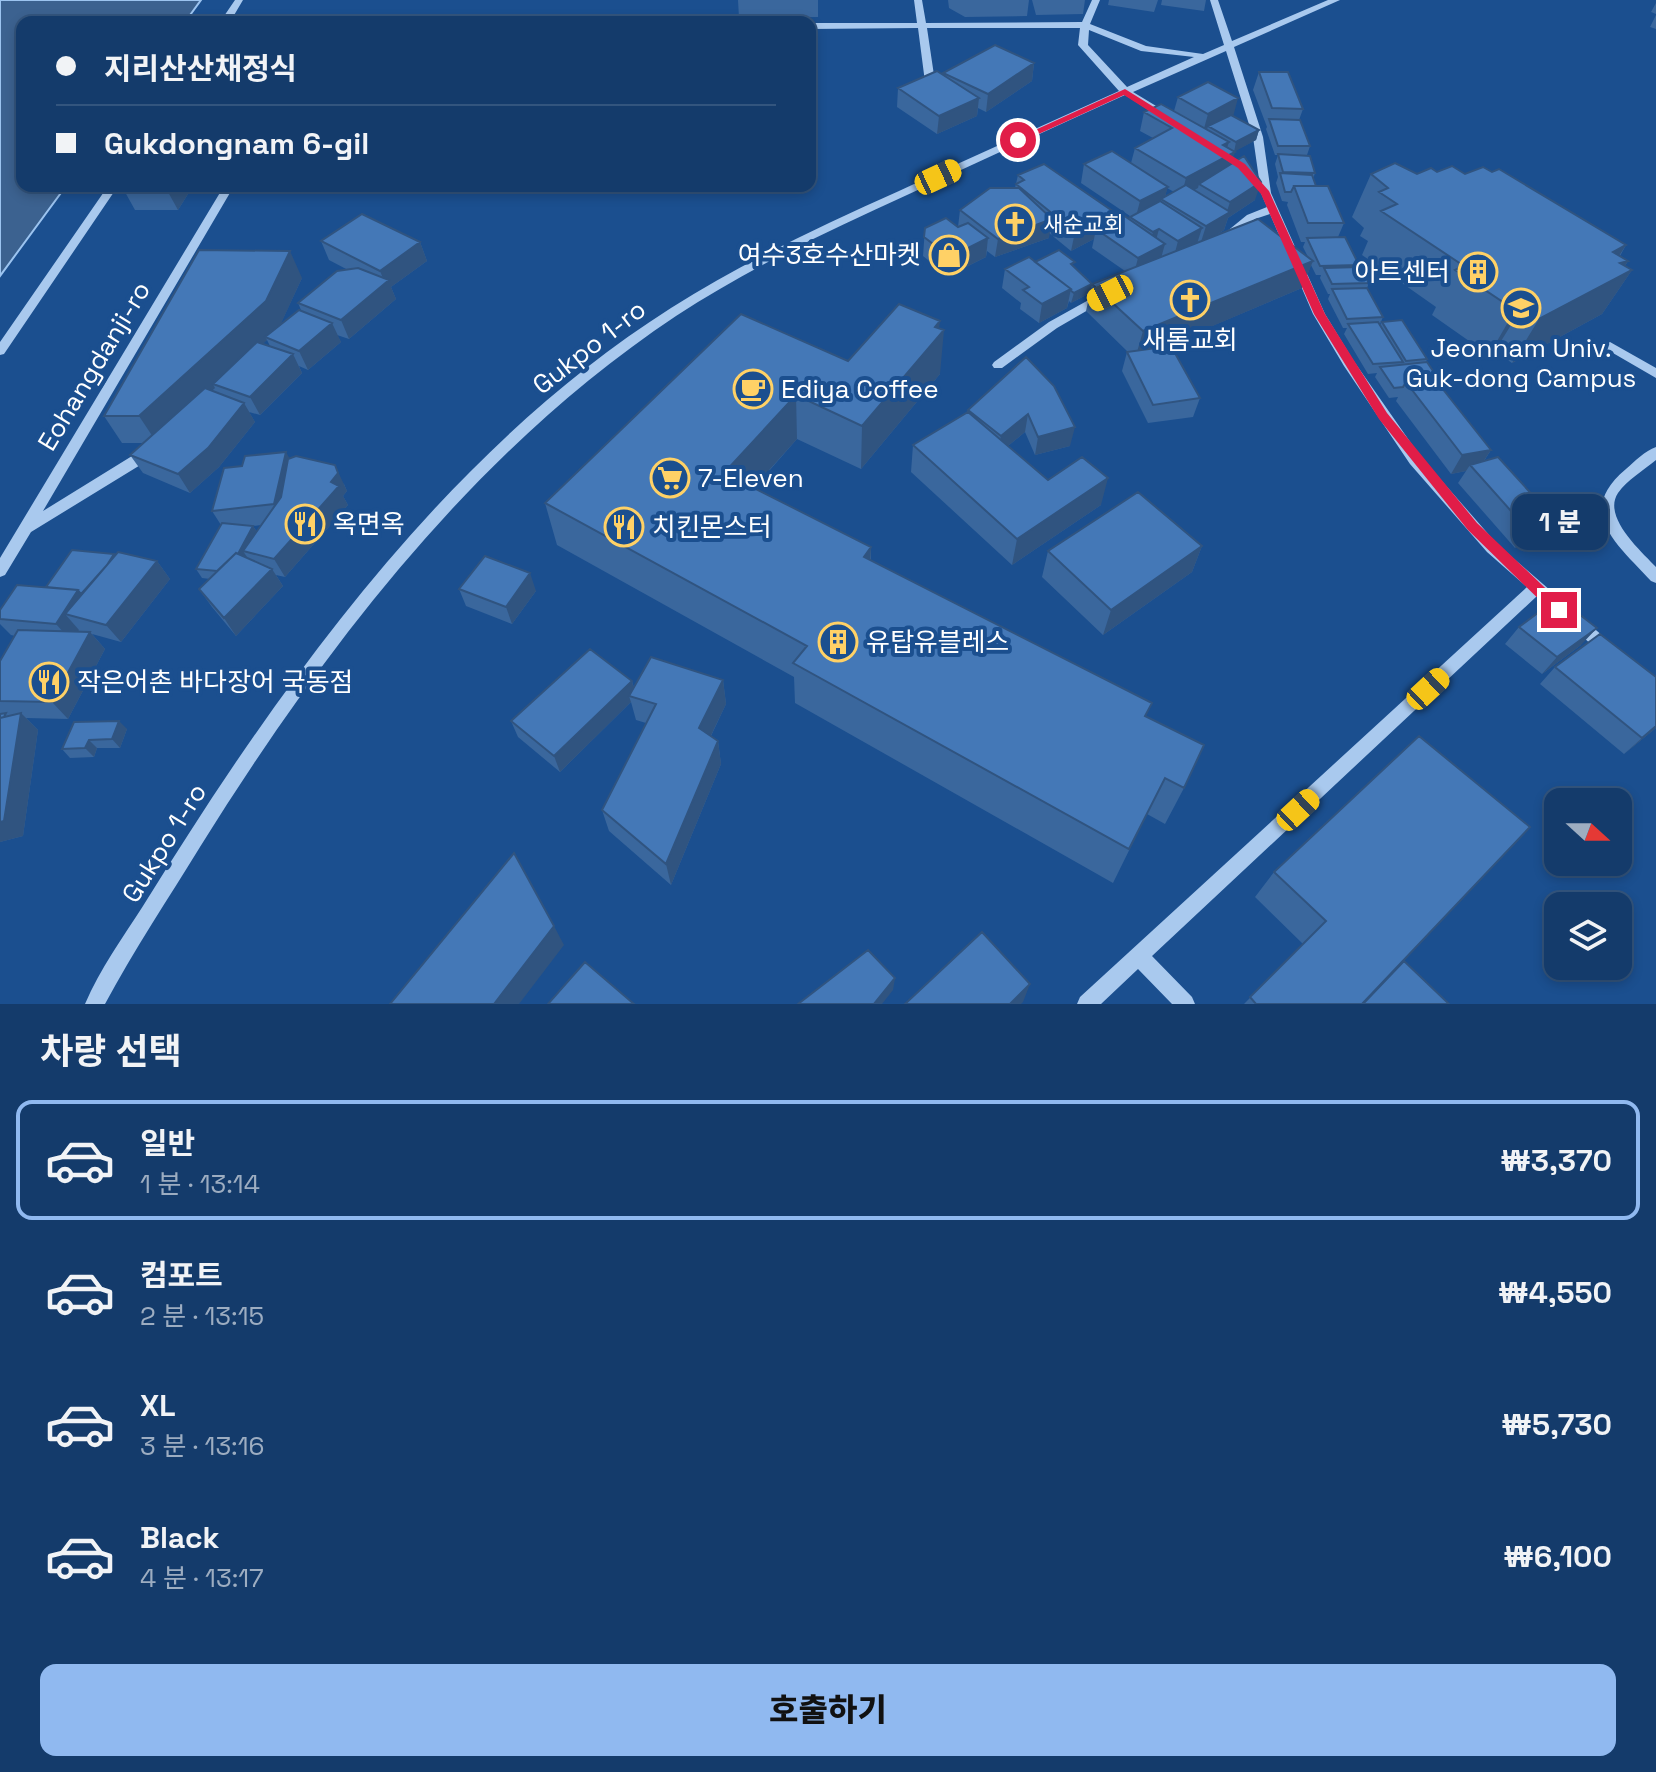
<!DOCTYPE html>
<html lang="ko">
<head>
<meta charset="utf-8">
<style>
	:root { --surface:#143b6b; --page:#214673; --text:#f1f3f6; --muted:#9dadc1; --line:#33557e; --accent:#90b9f0 }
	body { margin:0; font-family:"Space Grotesk","Noto Sans KR",sans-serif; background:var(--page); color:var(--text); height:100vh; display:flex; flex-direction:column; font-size:30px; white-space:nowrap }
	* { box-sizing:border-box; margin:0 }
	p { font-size:26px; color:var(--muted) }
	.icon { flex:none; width:44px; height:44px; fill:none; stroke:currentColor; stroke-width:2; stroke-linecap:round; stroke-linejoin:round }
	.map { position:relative; height:1004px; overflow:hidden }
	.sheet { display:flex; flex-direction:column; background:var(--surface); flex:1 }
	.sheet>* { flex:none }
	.banner { position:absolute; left:16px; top:16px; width:800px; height:176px; border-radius:16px; box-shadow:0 4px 12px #0003,0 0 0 2px var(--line); display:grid; align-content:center; height:176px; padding:0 40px; background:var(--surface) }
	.needle { width:52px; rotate:111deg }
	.tools { position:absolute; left:1544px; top:788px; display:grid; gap:16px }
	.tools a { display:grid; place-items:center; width:88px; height:88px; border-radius:16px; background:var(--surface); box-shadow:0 4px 12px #0003,0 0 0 2px var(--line); font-size:40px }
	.end { position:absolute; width:36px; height:36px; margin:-18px; border:10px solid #e11d48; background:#fff; box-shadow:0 0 0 4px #fff }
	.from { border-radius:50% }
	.bubble { position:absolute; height:56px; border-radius:16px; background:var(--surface); box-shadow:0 4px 12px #0003,0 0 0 2px var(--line); font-size:26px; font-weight:800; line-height:56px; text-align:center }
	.car { position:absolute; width:24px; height:48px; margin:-24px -12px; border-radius:10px; box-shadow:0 0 6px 2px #0007; background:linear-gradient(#f5c518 24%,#345 0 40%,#f5c518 0 76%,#345 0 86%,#f5c518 0) }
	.banner b { display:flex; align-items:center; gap:28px; height:76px; font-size:30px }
	.banner b+b { border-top:2px solid var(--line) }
	.banner i { width:20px; height:20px; background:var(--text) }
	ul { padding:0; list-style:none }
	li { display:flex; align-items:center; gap:24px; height:120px; margin:0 16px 12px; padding:0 24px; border:4px solid transparent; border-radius:16px }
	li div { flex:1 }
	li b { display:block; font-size:30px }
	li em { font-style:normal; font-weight:800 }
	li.on { border-color:var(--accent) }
	li>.icon { width:72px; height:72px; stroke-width:1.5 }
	h2 { padding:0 40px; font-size:36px; line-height:96px }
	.cta { display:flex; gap:16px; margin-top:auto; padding:16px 40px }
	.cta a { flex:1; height:92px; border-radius:16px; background:var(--accent); color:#111; font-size:32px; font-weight:800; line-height:92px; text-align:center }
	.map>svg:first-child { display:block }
	.water { fill:#3c6290; stroke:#9cc4f0; stroke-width:2 }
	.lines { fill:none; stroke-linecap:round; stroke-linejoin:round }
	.minor { fill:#a9c9ee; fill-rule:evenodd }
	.wall { fill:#3a679d; fill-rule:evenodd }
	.shaded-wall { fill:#305480 }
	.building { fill:#4478b7; stroke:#305480; stroke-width:2 }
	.route { fill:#e11d48 }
	.labels { text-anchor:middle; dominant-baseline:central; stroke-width:8; stroke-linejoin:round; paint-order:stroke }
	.far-poi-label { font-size:22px; fill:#fff; stroke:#1b4f8f; text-anchor:start }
	.poi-label { font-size:26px; fill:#fff; stroke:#1b4f8f; text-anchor:start }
	.street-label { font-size:26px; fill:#fff; stroke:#1b4f8f }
</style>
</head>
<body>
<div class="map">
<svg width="1656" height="1004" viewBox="0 0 1656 1004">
	<rect width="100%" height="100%" fill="#1b4f8f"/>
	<path class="water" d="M0,0H201L185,22H22V186H66L0,276Z"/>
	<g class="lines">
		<path class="minor" d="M235,0H243L230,22H220Z
			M914,0H922L926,23L1082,22L1092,0H1100L1090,24L1146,46L1203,54L1224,45L1210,0H1218L1232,41L1328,0H1340L1234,47L1263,137L1271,193L1325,314L1353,360L1420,456L1497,544L1612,644L1615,649L1612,654L1607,656L1602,654L1537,596L1152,956L1192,997L1195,1004H1172L1138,969L1101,1004H1077L1080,997L1527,587L1487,552L1410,464L1344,366L1313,314L1270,214L1255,219L1230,239L1226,241L1220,237L1247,215L1267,207L1261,193L1253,137L1226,51L1133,92L1171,115V119H1163L1125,95C1052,128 980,161 907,195C828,231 749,268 676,316C476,449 326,645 200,847C168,899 134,950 105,1004H85C100,969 123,937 143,906C173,858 204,809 236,762C354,589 493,421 671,308C743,262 821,226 899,191C972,157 1046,124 1119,91L1078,45L1080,28H927L935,82L930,85L925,82L918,28L810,29V23H917ZM1089,30L1141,51L1194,57L1127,87L1088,45Z
			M108,186H118L4,354L0,355V342Z
			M224,186H234L43,511L145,448H155L157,452L155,456L31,532L5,575L0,577V558Z
			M1103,292L1107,293V299L1057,328L1002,368H994L992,365L994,362L1049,322Z
			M1610,342L1656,368V378L1606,349L1604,346Z
			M1656,447V460C1644,470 1627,480 1618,493C1602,517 1641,551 1656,567V583L1651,581C1618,545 1574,512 1626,469C1635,461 1645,451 1656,447Z"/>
	</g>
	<path class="wall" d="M738,0H818V17L739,18Z
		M948,0H1029L1027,16L965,17L949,8Z
		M1032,0H1085L1083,14L1036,15Z
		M1109,0H1158L1154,12L1108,5Z
		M1162,0H1206L1204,11L1161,5Z
		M1656,3V14L1651,12Z
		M1656,15V29L1650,27Z
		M1034,63L1032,81L986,112L978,108L977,116L937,134L897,107L898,88L943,75V73Z
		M1259,72L1303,109L1299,120L1310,146L1307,155L1315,173L1313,179L1316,186L1344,223L1338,237L1359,265L1358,267L1369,283L1367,288L1383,317L1380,324V325L1382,322L1427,359L1426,362L1441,383L1440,385L1491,450L1484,461L1543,541L1515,548L1458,483L1466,471L1451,474L1396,401L1398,397L1389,398L1375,377L1377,373L1368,374L1344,334L1347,328H1343L1328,299L1330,294H1328L1320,278L1321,275H1316L1311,265L1302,288L1162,347L1200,398L1193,417L1148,423L1122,371L1127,352H1128L1086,311L1090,293L1071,303L1069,301L1067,308L1039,323L1020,309L1021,303L1002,288L1005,269L1035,262L1074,267L1092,284L1125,271L1092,248L1094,239L1071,251L1049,233V238L995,257L987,251L986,257L948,276L923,256L925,228L958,227L960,210L1015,188L1018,175L1112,221L1129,220L1130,216L1081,183L1084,164L1131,163L1135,148L1153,138L1140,131L1144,112L1174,111L1178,97L1233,116L1259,130L1256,140L1234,151L1231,164L1255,200L1228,218L1224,230L1215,236L1308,257L1303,247L1305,242H1301L1287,205L1288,202L1282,201L1276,183L1278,177L1275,164L1278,155H1275L1266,129L1267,127L1253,90ZM1167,188L1174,192L1165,197Z
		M1437,172L1465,174L1626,245L1620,256L1628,261L1625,266L1632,270L1602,314L1512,363L1495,351L1489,355L1432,315L1436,307L1362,255L1368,241L1360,236L1364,228L1352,217L1371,174H1417Z
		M128,186H193L178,210H135L125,192Z
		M321,241L420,242L427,261L391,287L396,299L349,339L337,335L341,342L308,370L299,366L302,373L260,415L249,412L255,422L219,467L190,493L143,473L130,455L143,443H122L104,416L302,278L280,325L301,310L298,303L348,270L329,260ZM267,340L270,346L262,344Z
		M939,328L940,374L861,469L797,439L754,488L871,547V561L1146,716L1184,788L1165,824L1147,814L1113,883L795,703L794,677L557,545L545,503Z
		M1026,357L1070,446L1035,455L1025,432L1008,446L1048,480L1101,505L1012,565L911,472L913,445L967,412L968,410Z
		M290,459L344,484L347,491L343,496L348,505L285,577L276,575L283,586L236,636L212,607L199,589L210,579L202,578L196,569L221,525L212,511L242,466ZM261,525L257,532L253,526Z
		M1202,546L1192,572L1103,635L1042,577L1048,551Z
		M115,555L157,561L170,579L121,642L92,634L105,649L68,719L26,718L38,730L23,836L0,842V661L15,636L11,635L0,624V610Z
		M459,589L536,591L512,624L466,606Z
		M1519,627L1581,645L1542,674L1505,644Z
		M1555,667L1656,677V728L1624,754L1540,684Z
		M723,680L726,704L711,736L718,741L721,764L671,885L609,831L602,810L646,723L636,720L631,702L560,772L518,737L511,721L632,681L634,688Z
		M74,722L127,729L120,748H97L94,757L70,758L62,749Z
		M1274,872L1395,969L1449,1004H1244L1303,944L1255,897Z"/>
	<path class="shaded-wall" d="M1034,63L1032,81L986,112L988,94Z
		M979,98L977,116L937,134L939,116Z
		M1238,98L1233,117L1208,126L1207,130L1203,132L1208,114Z
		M1259,130L1256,140L1234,152L1236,142Z
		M1229,142L1224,157L1235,152L1229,170L1199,184L1198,188L1181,197L1186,178L1223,145Z
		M1261,182L1255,200L1228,218L1224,230L1200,245L1206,226L1226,214L1230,202Z
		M172,186H193L178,210L168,192Z
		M1168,187L1164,200L1161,199L1159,208L1135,220L1140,201Z
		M1114,212L1109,231L1096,229L1094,239L1071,251L1075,232Z
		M1052,219L1049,238L995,257L998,239Z
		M1202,228L1196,247L1173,260L1178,241Z
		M1159,229L1154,248L1148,251L1153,232Z
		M988,238L986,257L948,276L950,257Z
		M420,242L427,261L391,287L396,299L349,339L341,320L385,283L380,271Z
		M1165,244L1160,262L1133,277L1138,258Z
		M1626,245L1599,287L1620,263L1628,261L1618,277L1632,270L1602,314L1512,363L1539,319L1613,252Z
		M290,251L302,278L279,328L265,337L267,340L218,386L213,384L215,388L157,443L139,416Z
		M1313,261L1302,288L1135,359L1143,331Z
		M1092,284L1090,293L1071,303L1074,293Z
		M1071,289L1067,308L1039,323L1042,304Z
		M1522,307L1495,351L1489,355L1515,310Z
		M940,321L938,337L944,330L940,374L861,469L862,426Z
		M332,323L341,342L308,370L299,351Z
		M293,354L302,373L260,415L250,397Z
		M796,395L797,439L728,516L724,473Z
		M244,403L255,422L219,467L190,493L178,474Z
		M1028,414L1025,432L997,455L1001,436Z
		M1075,427L1070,446L1035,455L1038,437Z
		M1491,450L1479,468L1470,465L1466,471L1451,474L1462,455Z
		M286,452L296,470L284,523L274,504Z
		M335,465L347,491L343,496L348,505L285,577L274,559L331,482Z
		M1108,478L1101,505L1012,565L1017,539Z
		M1557,522L1543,541L1515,548L1528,530Z
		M253,526L259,535L243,551L247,557L228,572Z
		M1202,546L1192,572L1103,635L1111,610Z
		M871,547L869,589L864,557Z
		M157,561L170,579L121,642L106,625Z
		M272,569L283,586L236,636L224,618Z
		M530,573L536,591L512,624L506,607Z
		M78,590L93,608L65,614L79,630L72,642L56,624Z
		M1597,628L1581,645L1542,674L1557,657Z
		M90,632L105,649L68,719L52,702Z
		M723,680L726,704L703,752L699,728Z
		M632,681L636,698L629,696L631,702L560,772L554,756Z
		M21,713L38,730L23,836L0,842V822Z
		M119,721L127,729L120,748L112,739Z
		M1656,726V728L1624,754L1642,738Z
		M89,740L97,748L94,757L85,748Z
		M718,741L721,764L671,885L666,864Z
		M554,926L564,945L519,1004H494Z
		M895,978L893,990L882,1004H874Z
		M1030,984L1023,1002L1021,1004H1010Z"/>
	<path class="building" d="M995,45L1034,63L988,94L943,73Z
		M937,71L979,98L939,116L898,88Z
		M1259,72H1288L1303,109L1272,108Z
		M1208,82L1238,98L1208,114L1178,97Z
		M1161,104L1229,142L1223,145L1235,152L1186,178L1135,148L1172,128L1144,112Z
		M1231,115L1259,130L1236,142L1208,126Z
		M1269,119L1300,120L1310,146H1278Z
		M1112,151L1168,187L1140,201L1084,164Z
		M1278,154L1310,156L1315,173L1283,172Z
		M1244,156L1261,182L1230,202L1199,184Z
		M1395,163L1417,174L1431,168L1437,172L1452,166L1465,174L1483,167L1492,172L1499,169L1626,245L1613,252L1628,261L1620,263L1632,270L1539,319L1522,307L1515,310L1455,270L1464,266L1381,211L1397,204L1379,192L1388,188L1371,174Z
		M1044,164L1114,212L1075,232L1016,184L1024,180L1018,175Z
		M1280,173L1312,175L1316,186H1294L1291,192H1285Z
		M1186,185L1230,212L1206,226L1161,199Z
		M128,186H172L168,192H125Z
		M1294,186H1328L1344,223H1308Z
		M990,188H1019L1052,219L998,239L960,210Z
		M1160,201L1202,228L1178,241L1159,229L1153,232L1130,217Z
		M362,214L420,242L380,271L321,241Z
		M1123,215L1165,244L1138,258L1096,229Z
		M946,218L958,227L968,223L988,238L950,257L924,237L925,228Z
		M1258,219L1313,261L1143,331L1092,284Z
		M1345,237L1359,265L1320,266L1307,238Z
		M199,250L290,251L266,301L139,416H104Z
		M1059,250L1075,262L1071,264L1092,284L1074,293L1070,290L1071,289L1035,262Z
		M1029,257L1071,289L1042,304L1023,290L1029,287L1005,269Z
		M1360,267L1369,283L1332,284L1324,268Z
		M358,268L389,280L341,320L298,303L337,271Z
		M1367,288L1383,317L1347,319L1332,289Z
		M899,304L940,321L935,327L944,330L862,426L796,395L724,473L871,547L864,557L1152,703L1145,716L1204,745L1184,788L1165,778L1129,849L793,663L807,646L545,503L741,314L848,361Z
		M299,310L332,323L299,351L265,337Z
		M1402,320L1427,359L1406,361L1382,322Z
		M1378,322L1403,362L1373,364L1348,324Z
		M257,342L293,354L250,397L213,384Z
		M1171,346L1200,398L1153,405L1127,352Z
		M1026,357L1054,386L1075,427L1038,437L1028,414L1001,436L968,410Z
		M1427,362L1441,383H1438L1434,378L1406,382L1403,387L1394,388L1380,367Z
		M1434,378L1491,450L1462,455L1406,382Z
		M205,388L244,403L208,448L178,474L130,455Z
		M968,412L1048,480L1082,457L1108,478L1017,539L913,445Z
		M286,452L274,504L212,511L224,468L242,466L245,456Z
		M296,456L335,465L338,473L331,482L339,486L274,559L243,551L281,497L288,459Z
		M1498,457L1557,522L1528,530L1470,465Z
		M1138,492L1202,546L1111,610L1048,551Z
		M222,523L253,526L238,554L236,553L217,571L196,569Z
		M72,550L114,554L107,565L82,593H80L78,590L46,587Z
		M118,552L157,561L106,625L65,614Z
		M236,553L272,569L224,618L199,589Z
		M485,556L530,573L506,607L459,589Z
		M17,585L78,590L56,624L0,619V610Z
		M1558,598L1597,628L1557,657L1519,627Z
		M18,630L90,632L52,702L0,701V661Z
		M1600,634L1656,677V726L1642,738L1555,667Z
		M590,649L632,681L554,756L511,721Z
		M651,657L723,680L699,728L718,741L666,864L602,810L656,704L629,696Z
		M6,713L4,717L0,718V714Z
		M21,713L4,821L0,822V718Z
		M119,721L112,739L89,740L85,748L62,749L74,722Z
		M1419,736L1530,827L1362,1004H1256L1250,997L1326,921L1274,872Z
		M514,853L554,926L494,1004H390Z
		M982,932L1030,984L1010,1004H905Z
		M868,950L895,978L874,1004H798Z
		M1404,961L1449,1004H1363Z
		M585,962L634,1004H548Z"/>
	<path class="route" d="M1125,89L1245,164L1269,191L1325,314L1387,413L1477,523L1564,606V614H1554L1468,530L1379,419L1314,314L1261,194L1238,168L1124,95L1021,142L1013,140Z"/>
	<defs>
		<g id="church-ring" transform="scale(2)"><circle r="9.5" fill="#1b4f8f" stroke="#ffd166" stroke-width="1.5"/><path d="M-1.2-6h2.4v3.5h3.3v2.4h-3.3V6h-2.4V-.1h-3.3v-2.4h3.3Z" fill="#ffd166"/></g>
		<g id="shop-ring" transform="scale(2)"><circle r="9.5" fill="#1b4f8f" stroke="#ffd166" stroke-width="1.5"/><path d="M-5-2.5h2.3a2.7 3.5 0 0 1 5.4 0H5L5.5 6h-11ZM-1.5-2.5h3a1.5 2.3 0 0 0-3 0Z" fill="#ffd166"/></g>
		<g id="building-ring" transform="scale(2)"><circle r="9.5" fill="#1b4f8f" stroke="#ffd166" stroke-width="1.5"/><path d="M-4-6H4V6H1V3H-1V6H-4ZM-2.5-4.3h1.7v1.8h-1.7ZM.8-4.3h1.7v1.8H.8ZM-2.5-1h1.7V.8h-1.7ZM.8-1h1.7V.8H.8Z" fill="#ffd166"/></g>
		<g id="university-ring" transform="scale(2)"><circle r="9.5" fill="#1b4f8f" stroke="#ffd166" stroke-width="1.5"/><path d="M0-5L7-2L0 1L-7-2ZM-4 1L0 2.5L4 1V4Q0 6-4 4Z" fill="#ffd166"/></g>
		<g id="cafe-ring" transform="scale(2)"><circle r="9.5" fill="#1b4f8f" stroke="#ffd166" stroke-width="1.5"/><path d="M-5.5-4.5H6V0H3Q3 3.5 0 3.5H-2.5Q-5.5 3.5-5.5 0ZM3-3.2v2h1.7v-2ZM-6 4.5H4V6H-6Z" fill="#ffd166"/></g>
		<g id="supermarket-ring" transform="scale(2)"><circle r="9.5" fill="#1b4f8f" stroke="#ffd166" stroke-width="1.5"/><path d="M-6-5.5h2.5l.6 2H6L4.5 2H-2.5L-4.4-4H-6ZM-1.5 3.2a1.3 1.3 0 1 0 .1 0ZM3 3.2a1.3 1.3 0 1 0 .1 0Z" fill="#ffd166"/></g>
		<g id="restaurant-ring" transform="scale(2)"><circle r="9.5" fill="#1b4f8f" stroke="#ffd166" stroke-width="1.5"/><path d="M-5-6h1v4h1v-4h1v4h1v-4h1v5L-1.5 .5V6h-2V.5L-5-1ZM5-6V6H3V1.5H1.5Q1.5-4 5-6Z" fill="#ffd166"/></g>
	</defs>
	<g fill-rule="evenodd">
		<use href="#church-ring" x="1015" y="224"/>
		<use href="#shop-ring" x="949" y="255"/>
		<use href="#building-ring" x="1478" y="272"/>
		<use href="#church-ring" x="1190" y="300"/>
		<use href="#university-ring" x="1521" y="308"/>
		<use href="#cafe-ring" x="753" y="389"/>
		<use href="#supermarket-ring" x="670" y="478"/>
		<use href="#restaurant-ring" x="305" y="524"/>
		<use href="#restaurant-ring" x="624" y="527"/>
		<use href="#building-ring" x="838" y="642"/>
		<use href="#restaurant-ring" x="49" y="682"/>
	</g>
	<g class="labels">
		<g class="far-poi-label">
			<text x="1043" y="224">새순교회</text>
		</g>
		<g class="poi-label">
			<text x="921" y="255" text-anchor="end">여수3호수산마켓</text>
			<text x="1450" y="272" text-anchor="end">아트센터</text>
			<text x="1190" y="340" text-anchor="middle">새롬교회</text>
			<text x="1521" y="348" text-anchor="middle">Jeonnam Univ.<tspan x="1521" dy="30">Guk-dong Campus</tspan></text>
			<text x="781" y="389">Ediya Coffee</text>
			<text x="698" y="478">7-Eleven</text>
			<text x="333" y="524">옥면옥</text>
			<text x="652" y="527">치킨몬스터</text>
			<text x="866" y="642">유탑유블레스</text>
			<text x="77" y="682">작은어촌 바다장어 국동점</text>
		</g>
		<g class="street-label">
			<text transform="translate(589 347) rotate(-38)">Gukpo 1-ro</text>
			<text transform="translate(94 366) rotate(-59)">Eohangdanji-ro</text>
			<text transform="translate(164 843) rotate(-58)">Gukpo 1-ro</text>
		</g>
	</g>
</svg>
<div class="tools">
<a><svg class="needle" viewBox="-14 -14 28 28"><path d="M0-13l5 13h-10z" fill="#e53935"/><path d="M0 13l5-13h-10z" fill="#9dadc1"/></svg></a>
<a><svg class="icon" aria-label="layers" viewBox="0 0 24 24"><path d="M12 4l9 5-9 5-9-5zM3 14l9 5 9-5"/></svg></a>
</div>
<i class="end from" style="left:1018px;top:140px"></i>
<i class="end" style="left:1559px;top:610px"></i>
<div class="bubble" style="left:1512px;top:494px;width:96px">1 분</div>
<i class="car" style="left:938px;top:177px;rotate:65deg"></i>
<i class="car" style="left:1110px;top:293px;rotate:243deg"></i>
<i class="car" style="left:1428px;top:689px;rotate:47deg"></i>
<i class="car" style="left:1298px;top:810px;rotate:47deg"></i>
<div class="banner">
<b><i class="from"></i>지리산산채정식</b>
<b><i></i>Gukdongnam 6-gil</b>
</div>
</div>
<section class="sheet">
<h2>차량 선택</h2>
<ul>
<li class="on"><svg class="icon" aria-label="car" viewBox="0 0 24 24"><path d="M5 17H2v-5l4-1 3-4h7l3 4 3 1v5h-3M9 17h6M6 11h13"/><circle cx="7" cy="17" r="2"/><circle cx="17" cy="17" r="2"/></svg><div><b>일반</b><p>1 분 · 13:14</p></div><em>₩3,370</em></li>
<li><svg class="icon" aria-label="car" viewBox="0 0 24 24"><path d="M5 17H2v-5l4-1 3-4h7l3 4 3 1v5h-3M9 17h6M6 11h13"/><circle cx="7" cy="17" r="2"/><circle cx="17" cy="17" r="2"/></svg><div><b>컴포트</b><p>2 분 · 13:15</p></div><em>₩4,550</em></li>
<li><svg class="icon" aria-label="car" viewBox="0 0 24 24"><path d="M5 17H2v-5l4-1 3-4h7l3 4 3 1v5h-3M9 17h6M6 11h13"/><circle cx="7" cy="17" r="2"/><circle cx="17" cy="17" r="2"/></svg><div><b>XL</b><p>3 분 · 13:16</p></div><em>₩5,730</em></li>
<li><svg class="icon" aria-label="car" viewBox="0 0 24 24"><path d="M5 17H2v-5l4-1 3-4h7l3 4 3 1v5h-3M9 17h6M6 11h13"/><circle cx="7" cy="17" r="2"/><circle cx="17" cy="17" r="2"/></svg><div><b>Black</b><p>4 분 · 13:17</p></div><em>₩6,100</em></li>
</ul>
<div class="cta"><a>호출하기</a></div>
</section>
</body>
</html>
